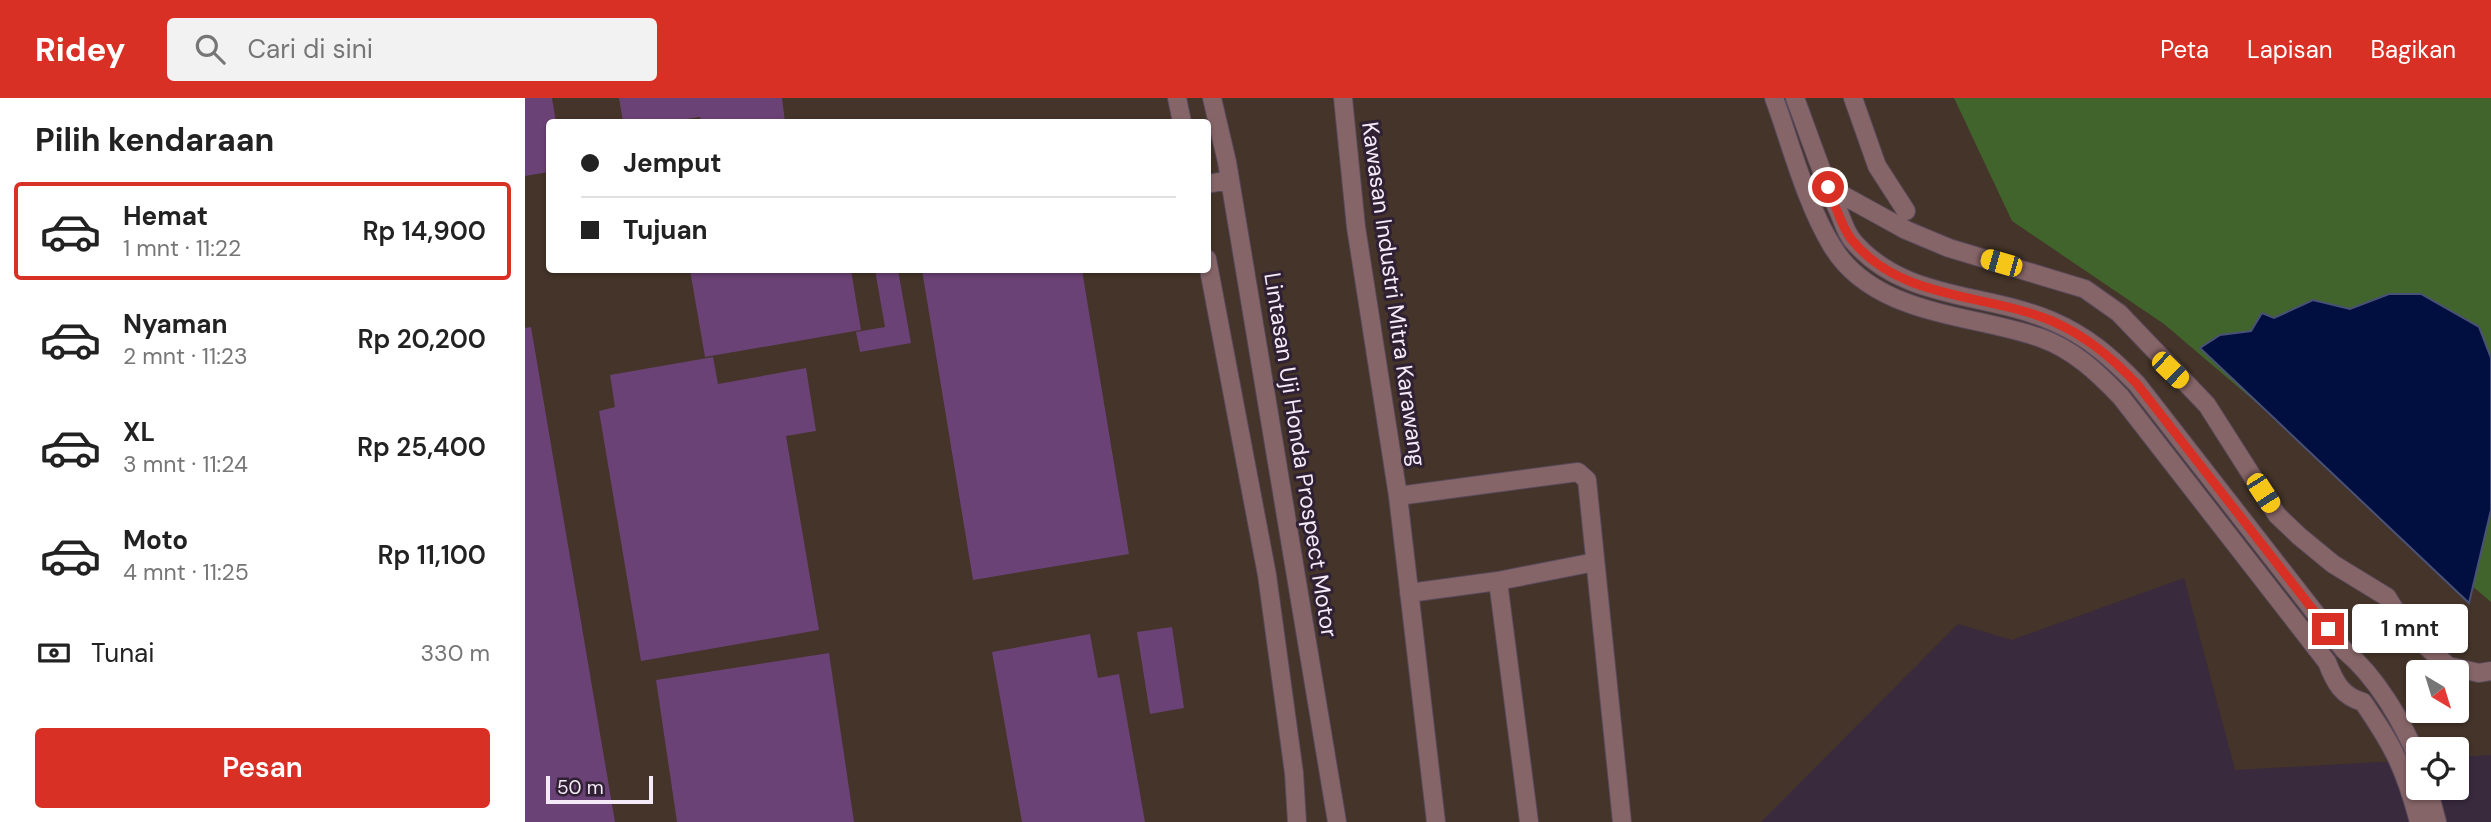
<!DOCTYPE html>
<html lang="id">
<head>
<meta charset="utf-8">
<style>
	:root { --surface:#fff; --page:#f2f2f2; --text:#222; --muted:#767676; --line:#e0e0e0; --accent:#d93025 }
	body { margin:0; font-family:"DM Sans",sans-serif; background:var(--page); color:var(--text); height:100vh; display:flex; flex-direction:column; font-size:26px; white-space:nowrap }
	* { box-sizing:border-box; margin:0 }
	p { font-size:23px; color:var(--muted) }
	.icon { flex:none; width:38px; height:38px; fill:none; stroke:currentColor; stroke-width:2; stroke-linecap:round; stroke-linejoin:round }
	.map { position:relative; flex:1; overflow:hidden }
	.side { display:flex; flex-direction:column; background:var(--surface); width:525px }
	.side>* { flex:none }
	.top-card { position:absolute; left:21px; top:21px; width:665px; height:154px; border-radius:7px; box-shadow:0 2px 5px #0004; display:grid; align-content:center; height:154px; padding:0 35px; background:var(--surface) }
	.needle { width:46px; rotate:142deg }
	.fabs { position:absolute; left:1881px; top:562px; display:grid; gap:14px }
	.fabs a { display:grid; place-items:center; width:63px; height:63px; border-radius:7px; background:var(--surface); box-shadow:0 2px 5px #0004; font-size:35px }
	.scale { position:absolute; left:21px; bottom:18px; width:107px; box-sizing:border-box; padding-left:7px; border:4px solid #f5eaf7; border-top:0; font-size:19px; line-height:24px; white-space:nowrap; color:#f5eaf7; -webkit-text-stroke:5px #2f2033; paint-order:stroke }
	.end { position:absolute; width:32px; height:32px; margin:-16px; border:9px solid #d93025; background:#fff; box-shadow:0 0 0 4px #fff }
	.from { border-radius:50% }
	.bubble { position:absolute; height:49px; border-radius:7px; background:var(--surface); box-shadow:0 2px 5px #0004; font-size:23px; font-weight:600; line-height:49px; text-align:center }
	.car { position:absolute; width:21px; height:42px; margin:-21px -10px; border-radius:9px; box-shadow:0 0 5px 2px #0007; background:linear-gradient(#f5c518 24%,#345 0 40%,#f5c518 0 76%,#345 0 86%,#f5c518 0) }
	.top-card b { display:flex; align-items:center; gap:24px; height:66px; font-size:26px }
	.top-card b+b { border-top:2px solid var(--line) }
	.top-card i { width:18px; height:18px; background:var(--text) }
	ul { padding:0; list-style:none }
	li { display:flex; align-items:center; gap:21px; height:98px; margin:0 14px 10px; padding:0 21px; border:4px solid transparent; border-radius:7px }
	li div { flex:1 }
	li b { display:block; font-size:26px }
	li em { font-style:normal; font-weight:600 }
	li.selected { border-color:var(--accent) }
	li>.icon { width:63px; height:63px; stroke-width:1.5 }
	h2 { padding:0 35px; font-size:32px; line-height:84px }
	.pay { display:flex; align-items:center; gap:18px; height:77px; padding:0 35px; font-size:26px }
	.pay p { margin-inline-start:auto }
	.primary-button { display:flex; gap:14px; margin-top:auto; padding:14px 35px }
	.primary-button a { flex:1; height:80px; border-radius:7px; background:var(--accent); color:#fff; font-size:28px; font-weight:600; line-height:80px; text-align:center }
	header { display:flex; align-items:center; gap:42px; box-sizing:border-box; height:98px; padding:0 35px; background:var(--accent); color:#fff }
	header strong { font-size:33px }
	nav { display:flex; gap:38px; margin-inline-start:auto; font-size:24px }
	.search { width:490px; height:63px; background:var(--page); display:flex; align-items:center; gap:18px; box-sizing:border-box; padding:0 24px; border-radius:7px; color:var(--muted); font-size:26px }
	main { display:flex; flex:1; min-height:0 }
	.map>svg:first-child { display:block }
	.industrial { fill:#443429; fill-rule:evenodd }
	.forest { fill:#40642b }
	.water { fill:#000f3f; stroke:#4a5176; stroke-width:2 }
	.building { fill:#6b4275 }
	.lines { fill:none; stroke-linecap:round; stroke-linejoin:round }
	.minor-casing { stroke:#57495b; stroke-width:20 }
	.minor { stroke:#866568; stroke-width:18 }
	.route { stroke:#d93025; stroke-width:9 }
	.labels { text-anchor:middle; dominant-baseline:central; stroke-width:6; stroke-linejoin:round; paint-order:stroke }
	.street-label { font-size:23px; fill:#f5eaf7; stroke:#2f2033 }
</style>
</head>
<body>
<header>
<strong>Ridey</strong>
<div class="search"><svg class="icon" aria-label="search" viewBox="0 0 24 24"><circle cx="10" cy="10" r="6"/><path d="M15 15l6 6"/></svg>Cari di sini</div>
<nav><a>Peta</a><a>Lapisan</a><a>Bagikan</a></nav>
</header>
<main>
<section class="side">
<h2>Pilih kendaraan</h2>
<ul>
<li class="selected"><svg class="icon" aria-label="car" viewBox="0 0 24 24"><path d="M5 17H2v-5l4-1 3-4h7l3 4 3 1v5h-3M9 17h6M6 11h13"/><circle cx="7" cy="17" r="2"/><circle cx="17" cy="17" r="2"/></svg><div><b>Hemat</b><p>1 mnt · 11:22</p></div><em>Rp 14,900</em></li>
<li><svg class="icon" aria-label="car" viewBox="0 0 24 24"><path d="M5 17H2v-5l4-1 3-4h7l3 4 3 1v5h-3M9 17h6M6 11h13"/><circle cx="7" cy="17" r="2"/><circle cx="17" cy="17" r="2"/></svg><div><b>Nyaman</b><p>2 mnt · 11:23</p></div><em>Rp 20,200</em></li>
<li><svg class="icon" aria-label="car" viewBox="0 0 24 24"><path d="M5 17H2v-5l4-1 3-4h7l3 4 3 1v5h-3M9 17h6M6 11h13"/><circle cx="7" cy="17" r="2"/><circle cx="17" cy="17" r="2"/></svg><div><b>XL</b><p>3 mnt · 11:24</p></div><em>Rp 25,400</em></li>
<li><svg class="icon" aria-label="car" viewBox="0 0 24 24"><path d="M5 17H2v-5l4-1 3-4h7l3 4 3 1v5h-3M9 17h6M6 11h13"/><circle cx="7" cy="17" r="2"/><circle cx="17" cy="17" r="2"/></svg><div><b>Moto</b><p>4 mnt · 11:25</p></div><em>Rp 11,100</em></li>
</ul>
<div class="pay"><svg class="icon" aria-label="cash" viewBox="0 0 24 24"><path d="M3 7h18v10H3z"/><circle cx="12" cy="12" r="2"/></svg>Tunai<p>330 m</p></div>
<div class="primary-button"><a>Pesan</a></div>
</section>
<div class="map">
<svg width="1966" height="724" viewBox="0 0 1966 724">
	<rect width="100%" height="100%" fill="#392a3d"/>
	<path class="industrial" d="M0,0H1966V657L1932,659V651H1894L1893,662L1710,672L1659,480L1487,542L1433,526L1236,724H0ZM24,24H682V172H24ZM1894,574H1932V612H1894Z"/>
	<path class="forest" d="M1429,0H1966V504L1639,226L1487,123Z"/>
	<path class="water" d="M1864,196H1896L1954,229L1966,260V412L1944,505L1675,250L1695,237L1726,233L1737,215L1749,220L1788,202L1825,211Z"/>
	<path class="building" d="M0,0H27L31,24H24V74L0,78Z
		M94,0H257L260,24H176L175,19L141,24H98Z
		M165,172H326L336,232L180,259Z
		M350,172H373L386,245L335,254L331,234L360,229Z
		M397,172H557L604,456L448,482Z
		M6,229L90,724H0V230Z
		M188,259L193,286L281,270L291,333L261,338L294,532L116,563L74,313L90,309L85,277Z
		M647,529L659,610L625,616L612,534Z
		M565,536L573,580L594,576L620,724H497L467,554Z
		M304,555L329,724H152L131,582Z"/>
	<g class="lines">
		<g class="minor-casing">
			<path id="minor" d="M652,0L657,24
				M687,0L702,64L812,724
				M818,0L831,129L873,398L911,724
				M1249,0C1267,49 1280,103 1307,148C1349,218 1448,216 1516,240C1549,252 1572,274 1596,299L1802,564C1810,585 1817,598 1838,604C1869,649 1880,671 1894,724
				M1270,0C1284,37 1296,74 1312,110C1317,120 1320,134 1328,143C1379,203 1460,194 1527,223C1562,238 1586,259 1612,286L1819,552C1852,579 1878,625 1894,663
				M1328,0L1352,68L1381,113
				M682,86L705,82
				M1303,89L1381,132L1424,150L1560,191L1594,215L1682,307L1752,417L1774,438L1808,466L1862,499L1881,530L1923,568L1954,575L1966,573
				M682,161L742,477L769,675L772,724
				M873,398L1053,374L1062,382L1097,724
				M884,495L973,483
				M1903,690L1912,724
				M1004,724L973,483L1070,464"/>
		</g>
		<use href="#minor" class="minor"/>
	</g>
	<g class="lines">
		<path class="route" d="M1303,89C1310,106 1316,128 1327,142C1376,203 1461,195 1527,223C1561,238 1586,259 1612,286L1803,531"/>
	</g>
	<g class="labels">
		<g class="street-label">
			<text transform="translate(869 196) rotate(82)">Kawasan Industri Mitra Karawang</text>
			<text transform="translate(776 357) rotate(81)">Lintasan Uji Honda Prospect Motor</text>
		</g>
	</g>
</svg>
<div class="fabs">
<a><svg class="needle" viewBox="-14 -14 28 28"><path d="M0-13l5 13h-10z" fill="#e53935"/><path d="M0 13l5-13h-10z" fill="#767676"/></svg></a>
<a><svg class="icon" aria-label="locate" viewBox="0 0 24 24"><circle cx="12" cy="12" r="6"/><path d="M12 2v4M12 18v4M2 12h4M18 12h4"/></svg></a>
</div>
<div class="scale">50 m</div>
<i class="end from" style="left:1303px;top:89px"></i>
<i class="end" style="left:1803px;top:531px"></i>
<div class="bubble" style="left:1827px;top:506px;width:116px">1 mnt</div>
<i class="car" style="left:1476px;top:165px;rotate:286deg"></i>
<i class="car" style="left:1645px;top:272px;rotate:134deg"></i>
<i class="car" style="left:1738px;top:395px;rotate:147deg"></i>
<div class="top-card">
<b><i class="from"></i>Jemput</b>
<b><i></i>Tujuan</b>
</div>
</div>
</main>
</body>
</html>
